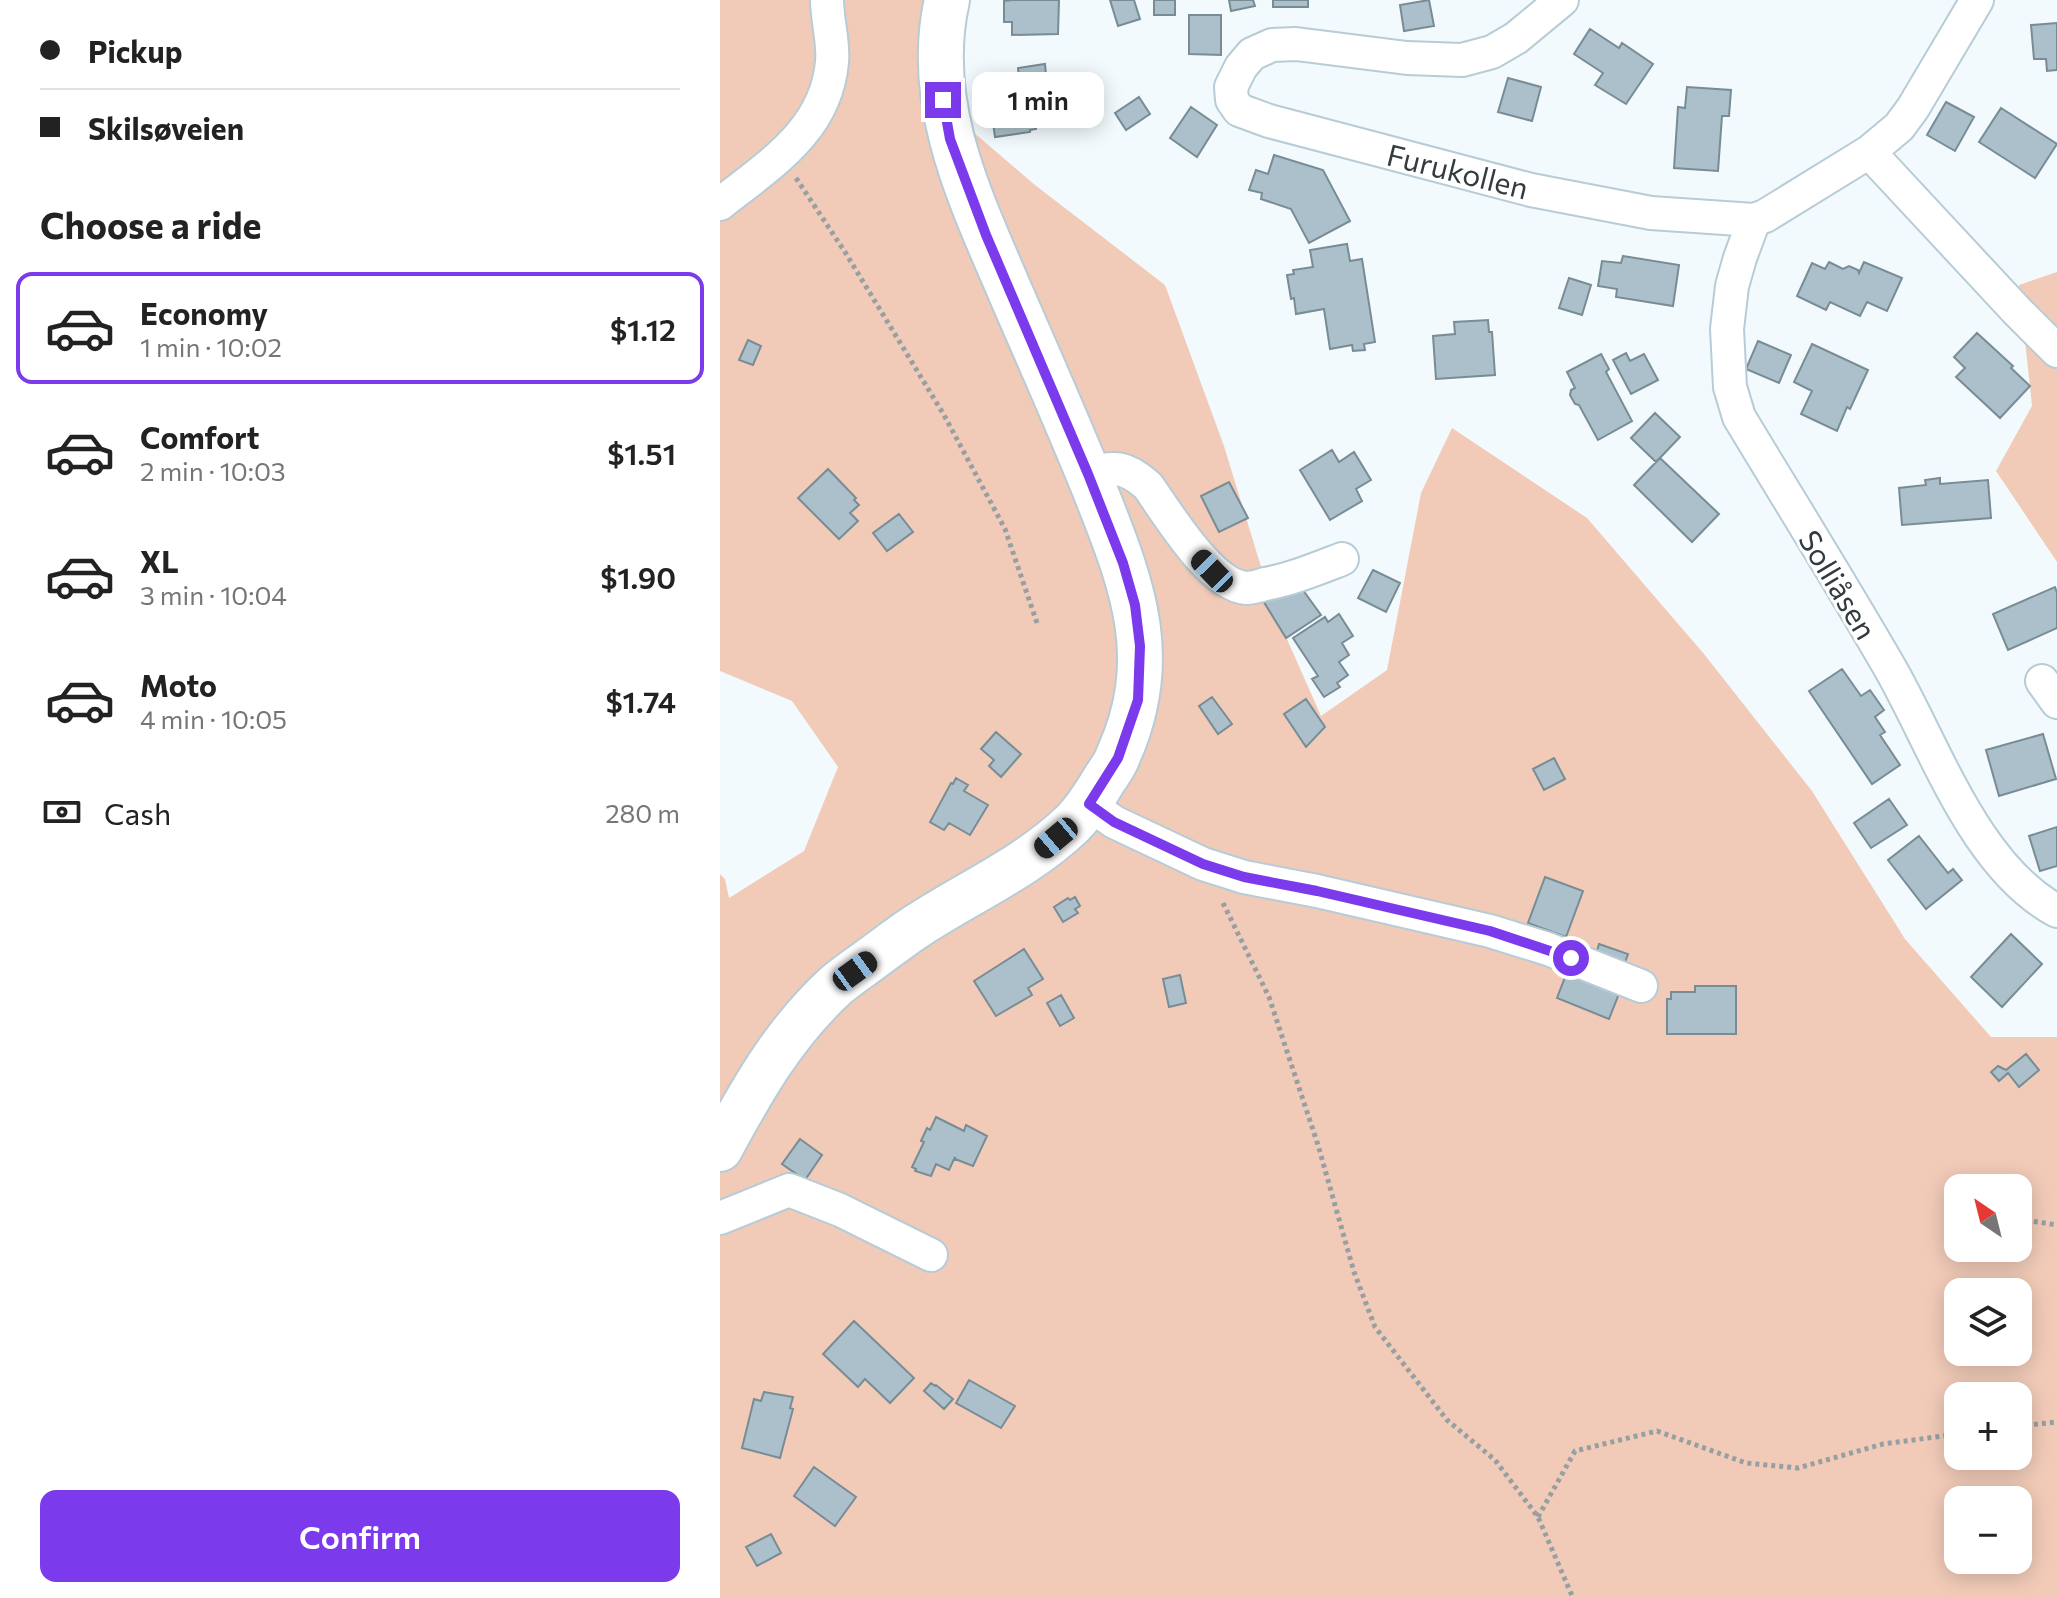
<!DOCTYPE html>
<html lang="en">
<head>
<meta charset="utf-8">
<style>
	:root { --surface:#fff; --page:#f6f6f6; --text:#222; --muted:#767676; --line:#e0e0e0; --accent:#7c3aed }
	body { margin:0; font-family:Commissioner,sans-serif; background:var(--page); color:var(--text); height:100vh; display:flex; flex-direction:column; font-size:30px; white-space:nowrap }
	* { box-sizing:border-box; margin:0 }
	p { font-size:26px; color:var(--muted) }
	.icon { flex:none; width:44px; height:44px; fill:none; stroke:currentColor; stroke-width:2; stroke-linecap:round; stroke-linejoin:round }
	.map { position:relative; flex:1; overflow:hidden }
	.panel { display:flex; flex-direction:column; background:var(--surface); width:720px }
	.panel>* { flex:none }
	.hud { display:grid; align-content:center; height:176px; padding:0 40px; background:var(--surface) }
	.needle { width:52px; rotate:325deg }
	.fabs { position:absolute; left:1224px; top:1174px; display:grid; gap:16px }
	.fabs a { display:grid; place-items:center; width:88px; height:88px; border-radius:16px; background:var(--surface); box-shadow:0 4px 20px #0003; font-size:40px }
	.end { position:absolute; width:36px; height:36px; margin:-18px; border:10px solid #7c3aed; background:#fff; box-shadow:0 0 0 4px #fff }
	.from { border-radius:50% }
	.bubble { position:absolute; height:56px; border-radius:16px; background:var(--surface); box-shadow:0 4px 20px #0003; font-size:26px; font-weight:600; line-height:56px; text-align:center }
	.car { position:absolute; width:24px; height:48px; margin:-24px -12px; border-radius:10px; box-shadow:0 0 6px 2px #0007; background:linear-gradient(#222 24%,#8ab4d8 0 40%,#222 0 76%,#8ab4d8 0 86%,#222 0) }
	.hud b { display:flex; align-items:center; gap:28px; height:76px; font-size:30px }
	.hud b+b { border-top:2px solid var(--line) }
	.hud i { width:20px; height:20px; background:var(--text) }
	ul { padding:0; list-style:none }
	li { display:flex; align-items:center; gap:24px; height:112px; margin:0 16px 12px; padding:0 24px; border:4px solid transparent; border-radius:16px }
	li div { flex:1 }
	li b { display:block; font-size:30px }
	li em { font-style:normal; font-weight:600 }
	li.selected { border-color:var(--accent) }
	li>.icon { width:72px; height:72px; stroke-width:1.5 }
	h2 { padding:0 40px; font-size:36px; line-height:96px }
	.pay { display:flex; align-items:center; gap:20px; height:88px; padding:0 40px; font-size:30px }
	.pay p { margin-inline-start:auto }
	.button { display:flex; gap:16px; margin-top:auto; padding:16px 40px }
	.button a { flex:1; height:92px; border-radius:16px; background:var(--accent); color:#fff; font-size:32px; font-weight:600; line-height:92px; text-align:center }
	main { display:flex; flex:1; min-height:0 }
	.map>svg:first-child { display:block }
	.green { fill:#f2cbb8; fill-rule:evenodd }
	.building { fill:#abc0ca; stroke:#788c95; stroke-width:2 }
	.lines { fill:none; stroke-linecap:round; stroke-linejoin:round }
	.minor-casing { stroke:#b7ccd6; stroke-width:36 }
	.primary-casing { stroke:#b7ccd6; stroke-width:48 }
	.path { stroke:#969fa2; stroke-width:5; stroke-dasharray:4 4; stroke-linecap:butt }
	.minor { stroke:#fff; stroke-width:32 }
	.primary { stroke:#fff; stroke-width:44 }
	.route { stroke:#7c3aed; stroke-width:10 }
	.labels { text-anchor:middle; dominant-baseline:central; stroke-width:6; stroke-linejoin:round; paint-order:stroke }
	.street-label { font-size:30px; fill:#323b3e; stroke:#fff }
</style>
</head>
<body>
<main>
<section class="panel">
<div class="hud">
<b><i class="from"></i>Pickup</b>
<b><i></i>Skilsøveien</b>
</div>
<h2>Choose a ride</h2>
<ul>
<li class="selected"><svg class="icon" aria-label="car" viewBox="0 0 24 24"><path d="M5 17H2v-5l4-1 3-4h7l3 4 3 1v5h-3M9 17h6M6 11h13"/><circle cx="7" cy="17" r="2"/><circle cx="17" cy="17" r="2"/></svg><div><b>Economy</b><p>1 min · 10:02</p></div><em>$1.12</em></li>
<li><svg class="icon" aria-label="car" viewBox="0 0 24 24"><path d="M5 17H2v-5l4-1 3-4h7l3 4 3 1v5h-3M9 17h6M6 11h13"/><circle cx="7" cy="17" r="2"/><circle cx="17" cy="17" r="2"/></svg><div><b>Comfort</b><p>2 min · 10:03</p></div><em>$1.51</em></li>
<li><svg class="icon" aria-label="car" viewBox="0 0 24 24"><path d="M5 17H2v-5l4-1 3-4h7l3 4 3 1v5h-3M9 17h6M6 11h13"/><circle cx="7" cy="17" r="2"/><circle cx="17" cy="17" r="2"/></svg><div><b>XL</b><p>3 min · 10:04</p></div><em>$1.90</em></li>
<li><svg class="icon" aria-label="car" viewBox="0 0 24 24"><path d="M5 17H2v-5l4-1 3-4h7l3 4 3 1v5h-3M9 17h6M6 11h13"/><circle cx="7" cy="17" r="2"/><circle cx="17" cy="17" r="2"/></svg><div><b>Moto</b><p>4 min · 10:05</p></div><em>$1.74</em></li>
</ul>
<div class="pay"><svg class="icon" aria-label="cash" viewBox="0 0 24 24"><path d="M3 7h18v10H3z"/><circle cx="12" cy="12" r="2"/></svg>Cash<p>280 m</p></div>
<div class="button"><a>Confirm</a></div>
</section>
<div class="map">
<svg width="1337" height="1598" viewBox="0 0 1337 1598">
	<rect width="100%" height="100%" fill="#f2fafe"/>
	<path class="green" d="M0,0H222L231,113L315,185L445,285L504,446L555,612L601,716L667,670L701,493L732,428L867,518L984,654L1092,791L1185,939L1271,1037H1337V1598H0V874L5,879L9,898L84,851L118,767L72,701L0,671ZM1238,1188H1298V1248H1238ZM1238,1292H1298V1352H1238ZM1238,1396H1298V1456H1238ZM1238,1500H1298V1560H1238Z
		M1337,272V562L1276,471L1312,406L1299,285Z"/>
	<path class="building" d="M292,0H339L338,34L292,35V22H284V1Z
		M390,0H414L420,19L398,26Z
		M434,0H455V15H434Z
		M509,0H533L535,6L511,11Z
		M553,0H588V7H553Z
		M709,0L714,26L684,31L680,5Z
		M469,15H501V55L469,54Z
		M1337,23V70L1327,71L1326,59H1314L1311,25Z
		M870,29L899,48L902,43L933,64L906,104L875,85L883,73L854,54Z
		M325,64L327,85L300,88L298,68Z
		M788,78L821,87L812,121L778,112Z
		M967,87L1011,90L1009,116H1002L998,171L954,168L958,107L965,108Z
		M304,89L307,113L314,112L316,129L310,130V132L275,137L269,94Z
		M419,97L430,114L406,130L395,113Z
		M1226,102L1254,117L1235,151L1207,135Z
		M471,107L497,125L477,157L450,138Z
		M1281,108L1337,144L1315,178L1259,142Z
		M554,155L603,170L630,221L589,243L571,209L541,199L542,193L529,190L536,170L548,174Z
		M627,244L630,261L642,259L655,342L644,344L645,350L633,351L632,345L610,349L604,309L576,314L574,298L571,299L567,275L574,274L573,270L593,267L590,250Z
		M903,256L959,265L953,306L896,297L897,289L878,286L882,261L901,263Z
		M1109,262L1123,269L1129,266L1138,270L1139,273L1144,262L1182,278L1167,311L1147,302L1140,316L1110,302L1106,310L1077,296L1092,263L1105,269Z
		M849,278L871,285L862,315L839,308Z
		M768,320L769,332H772L775,375L716,379L713,336L735,334L734,322Z
		M1257,333L1293,366L1291,368L1310,386L1280,418L1236,377L1245,368L1234,357Z
		M28,340L41,346L33,365L19,360Z
		M1038,341L1071,355L1059,383L1026,369Z
		M1092,344L1148,370L1130,409L1127,407L1117,431L1081,414L1092,391L1074,382Z
		M906,353L910,361L924,354L938,380L911,394L893,360Z
		M881,354L889,369L886,372L912,421L878,440L859,405L855,404L850,395L851,390L855,388L847,372Z
		M935,413L960,437L936,462L911,438Z
		M612,450L619,462L634,452L651,480L636,489L642,501L610,520L580,470Z
		M940,458L999,514L972,542L914,485Z
		M108,469L136,498L134,500L139,505L130,513L138,521L119,539L78,498Z
		M1220,478V484L1268,480L1271,518L1182,525L1179,488L1206,485L1205,480Z
		M509,482L528,518L499,532L481,496Z
		M179,514L193,532L167,551L153,533Z
		M653,570L680,583L666,612L638,598Z
		M580,586L601,615L566,638L542,599Z
		M1335,587L1337,593V628L1288,650L1273,614Z
		M619,614L633,636L622,643L629,655L619,662L628,675L617,683L620,687L604,697L592,679L598,676L573,638L605,617L608,622Z
		M1122,669L1141,696L1150,690L1164,710L1155,717L1165,732L1160,735L1180,765L1152,784L1089,691Z
		M492,697L512,724L498,734L479,706Z
		M586,699L605,727L586,747L564,714Z
		M276,732L301,754L281,777L269,766L274,760L261,749Z
		M1323,734L1336,779L1279,796L1266,750Z
		M834,758L845,779L824,790L813,769Z
		M236,778L248,785L244,791L268,805L250,835L229,823L224,830L210,822L231,783L233,784Z
		M1169,799L1187,825L1151,848L1134,823Z
		M1337,827V866L1320,871L1309,836Z
		M1199,836L1228,873L1233,869L1242,880L1206,909L1168,860Z
		M825,877L863,891L846,937L808,923Z
		M355,897L360,906L355,909L358,913L343,922L334,907L348,898L350,900Z
		M1291,934L1322,964L1282,1007L1251,977Z
		M879,944L908,954L902,971L874,961Z
		M304,949L323,979L308,988L312,995L276,1016L254,981Z
		M847,972L900,991L889,1019L837,998Z
		M460,975L466,1003L449,1007L443,979Z
		M975,986H1016V1034H947V999H951V992H975Z
		M341,995L354,1018L340,1026L327,1003Z
		M1306,1054L1319,1070L1299,1087L1288,1073L1279,1081L1271,1072L1278,1066L1286,1070Z
		M216,1117L244,1131L246,1125L267,1136L253,1166L235,1159V1157L229,1170L216,1164L211,1176L195,1171L196,1169L192,1167L204,1142L201,1141L207,1128L210,1130Z
		M80,1139L102,1155L85,1180L62,1164Z
		M134,1321L194,1378L170,1403L145,1379L138,1387L103,1354Z
		M249,1380L295,1406L281,1428L236,1403Z
		M211,1383L215,1386L216,1385L233,1399L224,1409L204,1391Z
		M44,1392L73,1397L70,1408L73,1409L60,1458L22,1448L34,1399L41,1401Z
		M94,1467L136,1497L115,1526L74,1496Z
		M51,1534L61,1553L37,1566L26,1547Z"/>
	<g class="lines">
		<g class="minor-casing">
			<path id="minor" d="M842,0L796,38L772,52L742,60L687,58L576,44L552,45L532,54L521,67L511,87L512,100L519,110L549,121L811,190L931,213L1034,220L1045,216L1149,152L1179,127L1193,108L1257,0
				M1149,152L1297,311L1337,351
				M0,204C49,165 106,131 112,62C114,42 107,20 107,0
				M1034,220L1020,258L1012,286L1007,329L1010,387L1019,417C1069,500 1121,583 1170,668C1215,746 1254,866 1337,911
				M368,474C394,465 407,467 428,486C448,514 490,585 526,588C532,588 539,586 545,584C572,579 596,569 622,559
				M1322,681L1337,702
				M369,804L394,822L483,864L524,877L597,891L770,931L828,949L921,986
				M0,1218L69,1190L120,1210L211,1255"/>
		</g>
		<g class="primary-casing">
			<path id="primary" d="M0,1149C33,1088 63,1035 114,987C124,978 136,970 147,962C164,950 180,937 197,926C249,892 307,867 352,824C365,811 375,795 384,780C389,772 395,765 398,756C441,661 414,589 378,498C351,430 321,363 292,296C252,202 203,105 227,0"/>
		</g>
		<path class="path" d="M76,178L125,252L224,415L285,529L318,626
			M503,903L549,997L598,1145L634,1272L655,1327L727,1420L775,1460L818,1517L853,1598
			M1228,1213L1238,1214
			M1298,1219L1337,1225
			M1298,1426L1337,1422
			M818,1517L855,1451L937,1431L1026,1463L1078,1468L1163,1444L1238,1434"/>
		<use href="#minor" class="minor"/>
		<use href="#primary" class="primary"/>
	</g>
	<g class="lines">
		<path class="route" d="M223,100L230,139L266,235L368,474L403,563L415,605L420,646L418,700L398,758L369,804L394,822L483,864L524,877L597,891L770,931L851,958"/>
	</g>
	<g class="labels">
		<g class="street-label">
			<text transform="translate(738 170) rotate(14)">Furukollen</text>
			<text transform="translate(1119 584) rotate(59)">Solliåsen</text>
		</g>
	</g>
</svg>
<div class="fabs">
<a><svg class="needle" viewBox="-14 -14 28 28"><path d="M0-13l5 13h-10z" fill="#e53935"/><path d="M0 13l5-13h-10z" fill="#767676"/></svg></a>
<a><svg class="icon" aria-label="layers" viewBox="0 0 24 24"><path d="M12 4l9 5-9 5-9-5zM3 14l9 5 9-5"/></svg></a>
<a>+</a>
<a>−</a>
</div>
<i class="end from" style="left:851px;top:958px"></i>
<i class="end" style="left:223px;top:100px"></i>
<div class="bubble" style="left:252px;top:72px;width:132px">1 min</div>
<i class="car" style="left:492px;top:571px;rotate:316deg"></i>
<i class="car" style="left:336px;top:838px;rotate:230deg"></i>
<i class="car" style="left:135px;top:971px;rotate:54deg"></i>
</div>
</main>
</body>
</html>
